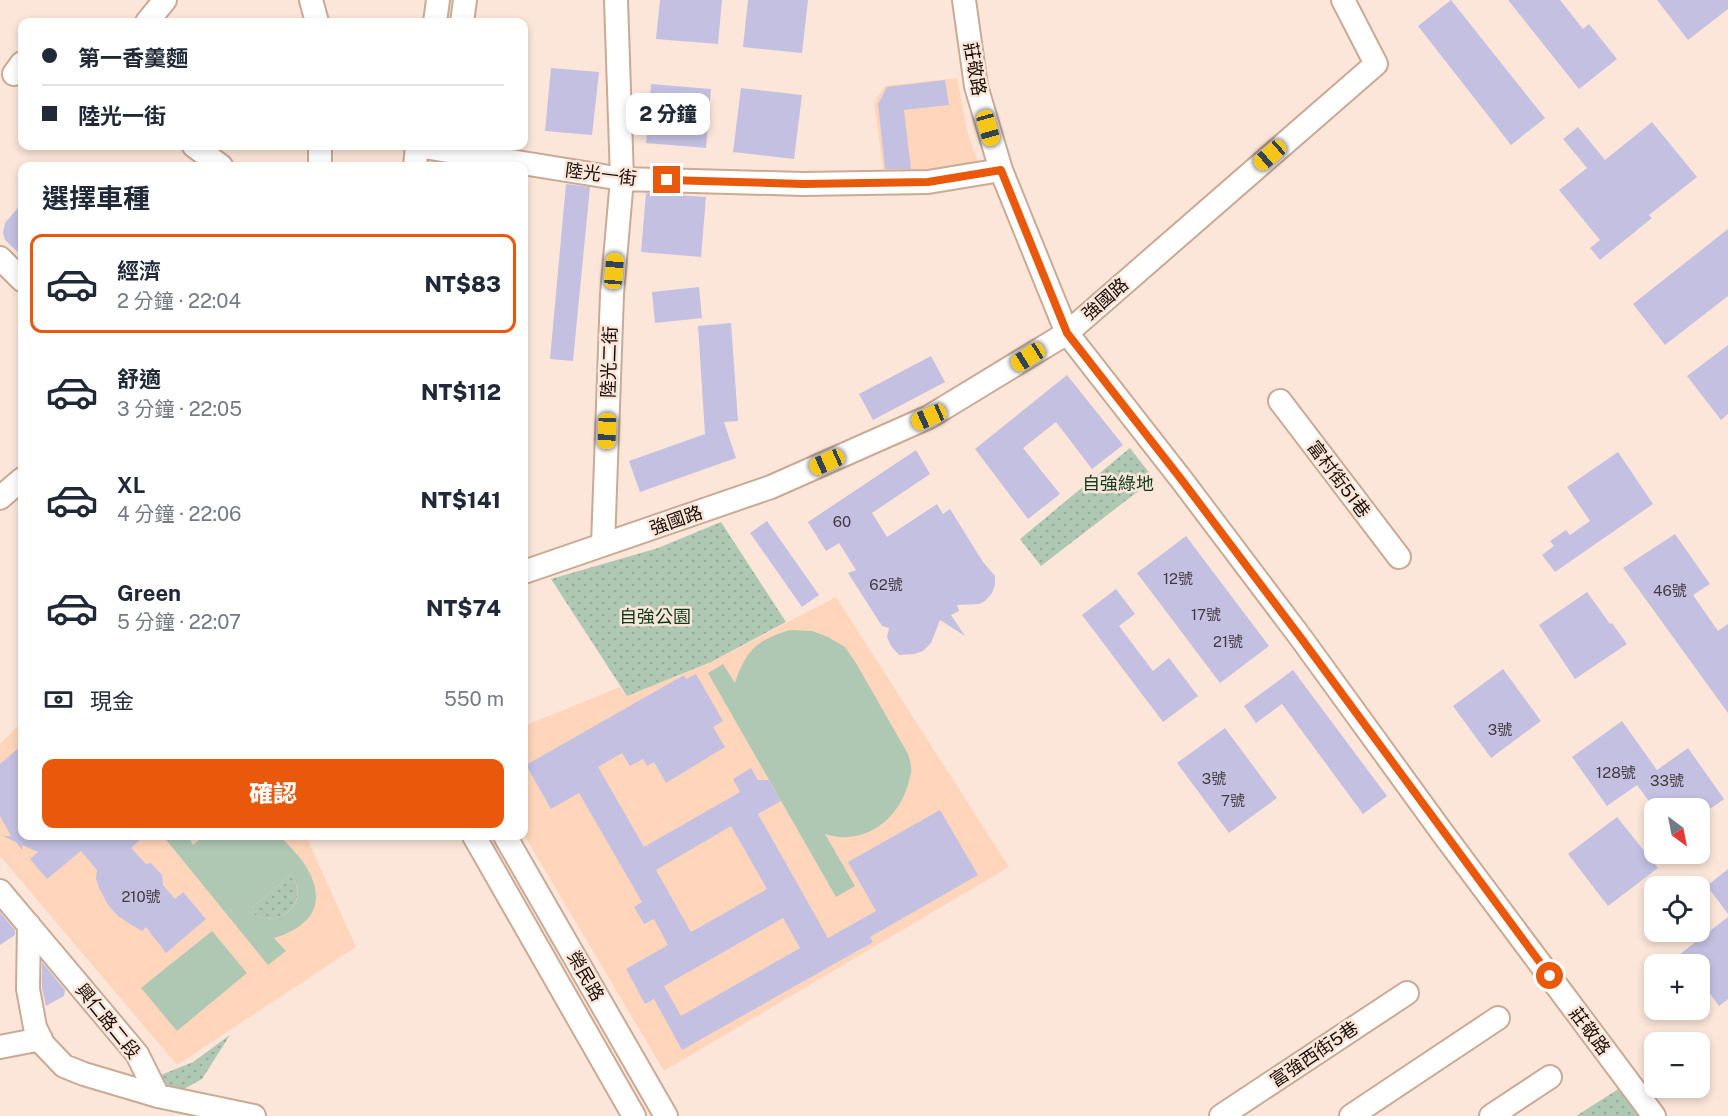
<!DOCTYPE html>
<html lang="zh-TW">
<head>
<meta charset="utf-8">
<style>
	:root { --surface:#fff; --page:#f2f2f3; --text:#1f2937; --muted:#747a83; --line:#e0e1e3; --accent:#ea580c }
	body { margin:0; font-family:"Public Sans","Noto Sans TC",sans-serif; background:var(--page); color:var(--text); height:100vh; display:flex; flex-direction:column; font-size:22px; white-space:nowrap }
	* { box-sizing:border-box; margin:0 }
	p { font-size:20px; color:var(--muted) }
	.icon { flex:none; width:33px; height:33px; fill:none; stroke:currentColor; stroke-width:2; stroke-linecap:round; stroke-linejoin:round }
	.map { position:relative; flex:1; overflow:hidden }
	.sheet { position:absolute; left:18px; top:162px; width:510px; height:678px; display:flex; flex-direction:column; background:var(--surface); border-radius:12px; box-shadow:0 3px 9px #0003 }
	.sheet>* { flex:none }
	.guide { position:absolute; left:18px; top:18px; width:510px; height:132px; border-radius:12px; box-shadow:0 3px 9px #0003; display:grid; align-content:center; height:132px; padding:0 24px; background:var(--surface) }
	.needle { width:39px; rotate:148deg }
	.tools { position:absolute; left:1644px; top:798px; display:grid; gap:12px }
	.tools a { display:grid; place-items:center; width:66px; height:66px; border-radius:12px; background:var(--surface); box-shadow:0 3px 9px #0003; font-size:30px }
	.end { position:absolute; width:27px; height:27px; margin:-14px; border:8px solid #ea580c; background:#fff; box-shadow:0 0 0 3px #fff }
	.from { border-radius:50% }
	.bubble { position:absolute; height:42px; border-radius:12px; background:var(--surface); box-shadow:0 3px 9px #0003; font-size:20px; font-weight:800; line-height:42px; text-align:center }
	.car { position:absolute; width:18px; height:36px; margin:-18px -9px; border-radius:8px; box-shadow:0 0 4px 2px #0007; background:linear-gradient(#f5c518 24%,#345 0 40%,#f5c518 0 76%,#345 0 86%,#f5c518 0) }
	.guide b { display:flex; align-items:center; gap:21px; height:57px; font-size:22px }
	.guide b+b { border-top:2px solid var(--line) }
	.guide i { width:15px; height:15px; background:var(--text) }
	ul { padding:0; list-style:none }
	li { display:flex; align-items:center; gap:18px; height:99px; margin:0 12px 9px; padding:0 12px; border:3px solid transparent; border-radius:12px }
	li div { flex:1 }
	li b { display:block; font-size:22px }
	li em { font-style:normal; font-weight:800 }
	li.on { border-color:var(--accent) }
	li>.icon { width:54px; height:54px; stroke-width:1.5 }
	h2 { padding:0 24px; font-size:27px; line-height:72px }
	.pay { display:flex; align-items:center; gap:15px; height:66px; padding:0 24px; font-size:22px }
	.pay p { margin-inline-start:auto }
	.cta { display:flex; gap:12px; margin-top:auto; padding:12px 24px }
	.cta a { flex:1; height:69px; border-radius:12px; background:var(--accent); color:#fff; font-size:24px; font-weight:800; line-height:69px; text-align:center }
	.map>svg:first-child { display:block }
	.built { fill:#ffd6bb }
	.green { fill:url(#green-dots) }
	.pitch { fill:#afc8b4; fill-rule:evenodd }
	.building { fill:#c4c0e2; fill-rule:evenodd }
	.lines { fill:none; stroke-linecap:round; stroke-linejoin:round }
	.minor-casing { stroke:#caaa95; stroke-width:26 }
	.minor { stroke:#fff; stroke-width:22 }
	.route { stroke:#ea580c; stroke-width:8 }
	.labels { text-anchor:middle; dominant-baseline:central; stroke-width:5; stroke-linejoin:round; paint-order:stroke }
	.number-label { font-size:15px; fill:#443a3e }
	.street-label { font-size:18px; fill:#190e07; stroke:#fbe6d9 }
	.park-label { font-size:18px; fill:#0b3a1c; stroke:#fbe6d9 }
</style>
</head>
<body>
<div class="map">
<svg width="1728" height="1116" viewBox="0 0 1728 1116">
	<defs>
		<pattern id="green-dots" width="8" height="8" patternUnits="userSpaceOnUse" patternTransform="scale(1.5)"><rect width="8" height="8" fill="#afc8b4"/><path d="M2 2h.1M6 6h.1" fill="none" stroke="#96ab99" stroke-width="1.8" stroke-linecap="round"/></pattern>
	</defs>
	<rect width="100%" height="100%" fill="#fbe6d9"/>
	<path class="built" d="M957,78L968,134L978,162L884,177L874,103L885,86Z
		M836,597L1009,867L664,1071L524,835V726L620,687L627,696L711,662Z
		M22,722V836H306L356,947L177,1065L0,856V744Z"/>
	<path class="green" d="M1130,448L1154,479L1041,566L1020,539Z
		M721,522L786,622L711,662L627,696L551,579L658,548Z
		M291,875C312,904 276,932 248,911Z
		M230,1035L202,1079L173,1095L161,1075L193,1062Z
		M1620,1088L1640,1116H1576Z"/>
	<path class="pitch" d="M790,630L812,631L828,637L845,647L856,663L908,754C909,758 911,763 911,767C912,772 910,777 909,781C902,810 879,835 848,837C840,838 832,836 825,834L855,886L836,897L708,673L723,664L735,683C746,650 757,640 790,630Z
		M163,836H188L193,845L204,836H280C289,846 300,856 307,868C328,905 310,927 274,938L286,951L268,965ZM291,875C313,904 276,932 248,911Z
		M212,931L247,973L177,1031L141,988Z"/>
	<path class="building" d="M660,0H722L718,44L656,39Z
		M748,0H808L802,53L743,47Z
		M1451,0L1545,118L1511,145L1418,26Z
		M1508,0H1560L1583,29L1589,24L1617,59L1579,89Z
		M1657,0H1728V9L1688,40Z
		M551,68L599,72L592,135L545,131Z
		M945,80L949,105L904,110L911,169H885L878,104L887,87Z
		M651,84L711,89L706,148L646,143Z
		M741,88L802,95L794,159L733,152Z
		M1652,122L1697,177L1649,215L1652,218L1600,260L1590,248L1600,240L1559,190L1587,168L1563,139L1578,127L1605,160Z
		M566,184L590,187L573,361L550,359Z
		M646,193L706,197L701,257L641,252Z
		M22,203V256L5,240L3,233L5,223Z
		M1728,229V296L1665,345L1633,304Z
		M699,287L702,318L655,323L652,292Z
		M731,323L738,421L724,422L736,458L640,492L629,461L705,434L698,326Z
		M1728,345V414L1721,420L1687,376Z
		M931,356L945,382L873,420L859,394Z
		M1067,375L1123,445L1092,469L1056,422L1023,448L1060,494L1028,519L975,449Z
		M916,450L930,474L872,513L887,537L937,504L943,514L950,509L983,562L995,576V585L992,593L985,601L979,604L957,605L959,611L951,615L965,636L940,620L931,643L923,651L914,654L899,655L891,646L887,637L889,628L882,626L848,573L856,570L839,543L826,551L808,522Z
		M1618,452L1653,504L1555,572L1542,555L1554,546L1550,541L1566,530L1570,535L1590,521L1567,487Z
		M767,521L819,595L802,607L750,533Z
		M1675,534L1710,584L1693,595L1718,631L1728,624V713L1623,568Z
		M1186,536L1269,646L1220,683L1137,573Z
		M1116,589L1135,614L1119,626L1153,671L1169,658L1198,696L1163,722L1082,615Z
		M1587,592L1610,624L1612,623L1627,644L1575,679L1539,625Z
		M1503,669L1541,721L1491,758L1453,706Z
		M1293,670L1387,796L1363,814L1282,704L1256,723L1244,706Z
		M696,674L723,721L713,727L725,747L666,783L654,762L647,766L643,759L630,766L622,753L598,767L644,847L740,792L733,779L751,768L758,780H769L781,801L758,814L828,938L876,911L848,862L940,810L978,875L870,937L873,942L682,1050L654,999L645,1004L626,969L668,945L654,919L644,924L634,907L642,902L579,793L551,809L526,765L684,675L686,679ZM731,826L767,889L691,932L656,870ZM783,918L800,948L681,1016L664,986Z
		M1622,721L1657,770L1688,748L1724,799L1703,814L1700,808H1654L1637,785L1607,806L1572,757Z
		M1225,728L1277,798L1229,833L1177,763Z
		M22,745V836H144L131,848L146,864L151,863L162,875L163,885L175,899L183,892L206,919L166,953L146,927L142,931L130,924L118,916L108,905L100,890L96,879L97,870L81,851L47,879L30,859L38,852L22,845V850L16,842L3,836H11L0,816V764Z
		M1617,817L1658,868L1608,906L1568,854Z
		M1728,869V914L1707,886Z
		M0,912L15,930V935L0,945Z
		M1728,917V999L1719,1006L1700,980V964H1688L1680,954Z
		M42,962L65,990L64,996L46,1006L42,988Z"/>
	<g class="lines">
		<g class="minor-casing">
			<path id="minor" d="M311,0L317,22
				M964,0L976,86L1001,170L1067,333L1181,479L1301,638L1444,835L1654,1116
				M147,22L165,0
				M435,22L438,0
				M462,22L465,0
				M14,74L22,63
				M194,146L221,166
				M320,146V165
				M417,146L622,179L803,184L928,182L1001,170
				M415,166L417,146
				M0,258L22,280
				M1280,401L1399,557
				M0,498L22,479
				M603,545L612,294L622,179L616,0
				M524,572L771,487L929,417L1067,333L1376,64L1343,0
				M474,836L634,1116
				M505,836L666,1116
				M0,891L137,1054L158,1096
				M29,925L28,989L35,1027L43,1044L64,1066L84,1074L158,1096L254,1116
				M0,1047L41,1039
				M1221,1116L1407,993
				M1351,1116L1498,1018
				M1491,1116L1550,1077"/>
		</g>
		<use href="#minor" class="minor"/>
	</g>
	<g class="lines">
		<path class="route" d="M667,180L803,184L928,182L1001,170L1067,333L1181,479L1301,638L1550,976"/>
	</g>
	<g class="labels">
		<g class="number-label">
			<text x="842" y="521">60</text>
			<text x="1178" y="578">12號</text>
			<text x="886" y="584">62號</text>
			<text x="1670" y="590">46號</text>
			<text x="1206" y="614">17號</text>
			<text x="1228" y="641">21號</text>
			<text x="1500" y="729">3號</text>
			<text x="1616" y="772">128號</text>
			<text x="1214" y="778">3號</text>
			<text x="1667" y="780">33號</text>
			<text x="1233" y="800">7號</text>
			<text x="141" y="896">210號</text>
		</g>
		<g class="street-label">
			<text transform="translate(975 69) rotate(80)">莊敬路</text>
			<text transform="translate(601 174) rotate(7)">陸光一街</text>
			<text transform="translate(1105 299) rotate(-41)">強國路</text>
			<text transform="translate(609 362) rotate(-88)">陸光二街</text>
			<text transform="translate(1339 479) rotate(53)">富村街51巷</text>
			<text transform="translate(676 520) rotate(-19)">強國路</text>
			<text transform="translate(586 976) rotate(60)">榮民路</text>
			<text transform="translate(108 1021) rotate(51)">興仁路二段</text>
			<text transform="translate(1590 1031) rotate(53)">莊敬路</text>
			<text transform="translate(1314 1054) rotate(-34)">富強西街5巷</text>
		</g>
		<g class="park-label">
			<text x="1118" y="483">自強綠地</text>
			<text x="655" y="616">自強公園</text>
		</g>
	</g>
</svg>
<div class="tools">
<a><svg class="needle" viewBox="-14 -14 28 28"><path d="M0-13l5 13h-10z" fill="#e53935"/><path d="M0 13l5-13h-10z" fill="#747a83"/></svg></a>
<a><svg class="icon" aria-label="locate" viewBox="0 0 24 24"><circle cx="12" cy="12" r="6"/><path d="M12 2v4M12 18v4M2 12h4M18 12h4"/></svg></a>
<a>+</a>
<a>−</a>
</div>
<i class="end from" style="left:1550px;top:976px"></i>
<i class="end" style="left:667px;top:180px"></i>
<div class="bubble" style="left:626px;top:93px;width:84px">2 分鐘</div>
<i class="car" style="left:988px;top:128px;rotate:164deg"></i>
<i class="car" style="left:1270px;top:155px;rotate:229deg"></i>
<i class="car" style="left:614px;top:271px;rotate:5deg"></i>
<i class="car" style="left:1028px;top:357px;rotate:238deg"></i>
<i class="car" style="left:929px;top:417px;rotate:246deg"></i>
<i class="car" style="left:607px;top:431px;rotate:182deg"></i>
<i class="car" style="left:827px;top:462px;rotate:246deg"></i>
<div class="guide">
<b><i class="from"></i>第一香羹麵</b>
<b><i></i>陸光一街</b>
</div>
<section class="sheet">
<h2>選擇車種</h2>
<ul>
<li class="on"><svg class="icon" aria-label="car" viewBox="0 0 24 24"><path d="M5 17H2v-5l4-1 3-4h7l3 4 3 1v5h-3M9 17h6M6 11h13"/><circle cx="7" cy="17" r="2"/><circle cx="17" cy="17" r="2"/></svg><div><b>經濟</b><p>2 分鐘 · 22:04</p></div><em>NT$83</em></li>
<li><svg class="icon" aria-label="car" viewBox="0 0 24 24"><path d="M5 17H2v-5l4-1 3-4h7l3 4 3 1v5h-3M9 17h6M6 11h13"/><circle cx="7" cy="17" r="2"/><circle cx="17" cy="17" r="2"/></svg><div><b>舒適</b><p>3 分鐘 · 22:05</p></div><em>NT$112</em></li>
<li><svg class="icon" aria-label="car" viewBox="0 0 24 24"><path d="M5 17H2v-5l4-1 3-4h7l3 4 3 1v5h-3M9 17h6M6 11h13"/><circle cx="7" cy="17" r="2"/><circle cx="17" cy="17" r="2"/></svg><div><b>XL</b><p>4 分鐘 · 22:06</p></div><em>NT$141</em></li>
<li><svg class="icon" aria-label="car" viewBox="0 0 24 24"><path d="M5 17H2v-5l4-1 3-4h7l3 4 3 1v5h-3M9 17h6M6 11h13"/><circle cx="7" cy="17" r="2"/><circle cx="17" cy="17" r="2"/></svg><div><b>Green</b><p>5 分鐘 · 22:07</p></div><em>NT$74</em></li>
</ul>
<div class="pay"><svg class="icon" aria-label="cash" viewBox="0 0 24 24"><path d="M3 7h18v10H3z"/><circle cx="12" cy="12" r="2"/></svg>現金<p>550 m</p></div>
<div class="cta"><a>確認</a></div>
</section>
</div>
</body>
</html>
